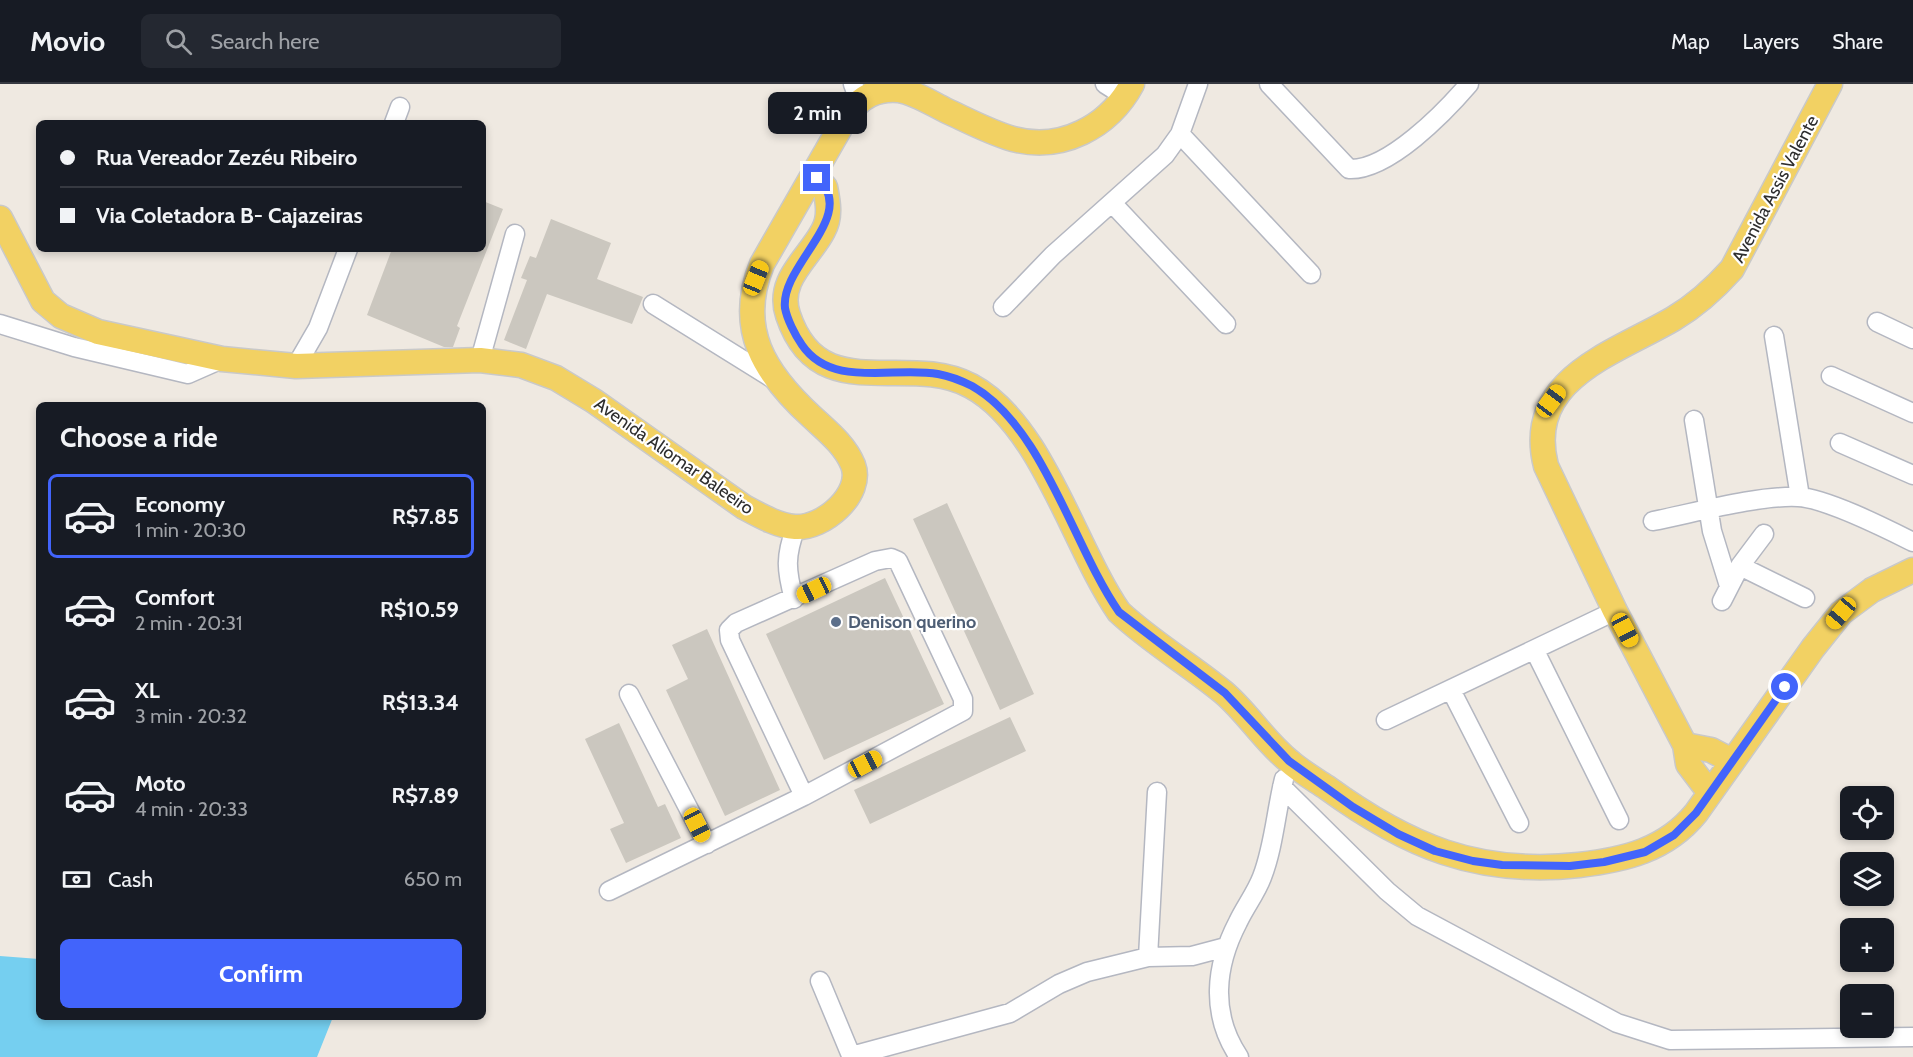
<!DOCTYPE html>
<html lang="en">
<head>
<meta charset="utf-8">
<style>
	:root { --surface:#171b24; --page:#242831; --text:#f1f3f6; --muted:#9ea1a6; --line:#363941; --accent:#4264fb }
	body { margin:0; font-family:Cabin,sans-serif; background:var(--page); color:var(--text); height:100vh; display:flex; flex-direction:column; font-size:22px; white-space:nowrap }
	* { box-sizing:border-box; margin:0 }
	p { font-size:20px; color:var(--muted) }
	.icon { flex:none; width:33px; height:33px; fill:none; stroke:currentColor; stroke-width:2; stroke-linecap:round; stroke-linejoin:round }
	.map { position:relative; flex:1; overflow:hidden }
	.side { position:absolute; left:36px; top:318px; width:450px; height:618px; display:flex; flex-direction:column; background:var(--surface); border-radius:9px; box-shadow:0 3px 9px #0003 }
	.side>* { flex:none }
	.top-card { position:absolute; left:36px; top:36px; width:450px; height:132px; border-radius:9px; box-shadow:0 3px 9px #0003; display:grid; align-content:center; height:132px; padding:0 24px; background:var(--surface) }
	.fabs { position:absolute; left:1840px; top:702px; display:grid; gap:12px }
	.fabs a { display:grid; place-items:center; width:54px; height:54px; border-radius:9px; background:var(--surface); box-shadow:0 3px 9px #0003; font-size:30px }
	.end { position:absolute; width:27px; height:27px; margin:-14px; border:8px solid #4264fb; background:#fff; box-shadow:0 0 0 3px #fff }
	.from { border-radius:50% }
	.bubble { position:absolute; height:42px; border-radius:9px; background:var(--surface); box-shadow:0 3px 9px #0003; font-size:20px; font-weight:700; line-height:42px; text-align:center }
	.car { position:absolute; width:18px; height:36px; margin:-18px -9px; border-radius:8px; box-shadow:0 0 4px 2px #0007; background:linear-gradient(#f5c518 24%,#345 0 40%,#f5c518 0 76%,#345 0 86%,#f5c518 0) }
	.top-card b { display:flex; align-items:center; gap:21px; height:57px; font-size:22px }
	.top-card b+b { border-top:2px solid var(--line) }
	.top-card i { width:15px; height:15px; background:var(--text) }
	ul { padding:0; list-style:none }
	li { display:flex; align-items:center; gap:18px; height:84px; margin:0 12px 9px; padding:0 12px; border:3px solid transparent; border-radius:9px }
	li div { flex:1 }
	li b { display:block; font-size:22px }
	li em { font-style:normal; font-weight:700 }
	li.current { border-color:var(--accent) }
	li>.icon { width:54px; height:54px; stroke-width:1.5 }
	h2 { padding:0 24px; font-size:27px; line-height:72px }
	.pay { display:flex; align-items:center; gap:15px; height:66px; padding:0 24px; font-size:22px }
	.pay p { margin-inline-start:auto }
	.cta { display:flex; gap:12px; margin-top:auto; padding:12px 24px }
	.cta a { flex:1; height:69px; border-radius:9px; background:var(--accent); color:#fff; font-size:24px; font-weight:700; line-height:69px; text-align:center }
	header { display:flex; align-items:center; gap:36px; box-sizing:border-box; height:84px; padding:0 30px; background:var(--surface); border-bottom:2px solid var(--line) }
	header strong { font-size:28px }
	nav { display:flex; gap:33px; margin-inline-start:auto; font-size:21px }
	.search { width:420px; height:54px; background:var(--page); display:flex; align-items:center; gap:15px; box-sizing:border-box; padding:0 21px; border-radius:9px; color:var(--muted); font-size:22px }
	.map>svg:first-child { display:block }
	.water { fill:#75cff0 }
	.building { fill:#cbc7bf }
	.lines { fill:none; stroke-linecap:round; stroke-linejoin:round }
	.minor-casing { stroke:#b4b7c1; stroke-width:21 }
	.major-casing { stroke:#c9c9c9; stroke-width:27 }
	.minor { stroke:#fff; stroke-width:18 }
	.major { stroke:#f2d163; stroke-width:24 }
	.route { stroke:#4264fb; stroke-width:8 }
	.service-dot { fill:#5c6f8a; stroke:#fff; stroke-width:2 }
	.labels { text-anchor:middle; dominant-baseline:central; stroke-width:4.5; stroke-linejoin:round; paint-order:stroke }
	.street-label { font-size:18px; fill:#2e2e2e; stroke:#fff }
	.service-label { font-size:18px; font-weight:bold; fill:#4e5e75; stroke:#fff; text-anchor:start }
</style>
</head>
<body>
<header>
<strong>Movio</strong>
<div class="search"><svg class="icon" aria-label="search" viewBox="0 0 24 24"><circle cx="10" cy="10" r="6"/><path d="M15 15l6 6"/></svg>Search here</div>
<nav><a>Map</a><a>Layers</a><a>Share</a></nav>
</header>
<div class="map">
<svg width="1913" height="973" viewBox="0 0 1913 973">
	<rect width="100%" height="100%" fill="#efe9e1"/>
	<path class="water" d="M0,872L39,875V933H333L317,973H0Z"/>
	<path class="building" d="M483,117L503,125L457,242L460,244L453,263H444L367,231L392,165H483Z
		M551,135L611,159L597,195L643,213L632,240L547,210L526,265L504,256L527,196L521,194L530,172L536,174Z
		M947,419L1034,610L1000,626L913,435Z
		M885,494L944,620L824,676L766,550Z
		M707,545L780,706L725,732L666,606L688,595L672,561Z
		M1010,633L1026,667L870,740L854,706Z
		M619,639L658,723L665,720L681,754L626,779L610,745L624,739L585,655Z"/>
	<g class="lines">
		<g class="minor-casing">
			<path id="minor" d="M853,0L859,16
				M1105,0L1124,12
				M1269,0L1349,85C1388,87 1445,28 1469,0
				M394,39L400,23
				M1180,50L1311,190
				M1113,120L1226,240
				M653,220L775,296
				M1003,223L1053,171L1165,71L1180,50L1198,0
				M1877,238L1913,255
				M0,240L74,263L188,290L222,275
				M1774,252L1800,413
				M480,276L515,150
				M296,282L318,244L348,165
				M1831,292L1913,329
				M1694,336L1712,447L1729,502
				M1840,359L1913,391
				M1653,437C1694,429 1758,411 1798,413C1826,414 1887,445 1913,458
				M1740,482L1805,514
				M794,515C786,486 785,472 796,443
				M1722,517L1740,482L1764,450
				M1535,567L1619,736
				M1451,606L1519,739
				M629,610L707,760
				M1386,636L1615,527
				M1282,703L1387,807L1417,832L1617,939L1670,956L1913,953
				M609,807L804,712L730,556L729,546L736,539L875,477L891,474L898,477L963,615V627L804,712
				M1148,873L1157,708
				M820,897L850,969L859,970L1010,929L1059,900L1087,888L1148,873L1192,872L1226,863
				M1239,973C1210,930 1215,882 1238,838C1245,823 1256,809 1262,793C1274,762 1276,727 1284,695"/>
		</g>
		<g class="major-casing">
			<path id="major" d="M813,92L825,103C828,118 831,133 823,147C809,174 776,196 788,231C819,325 906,267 971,302C1042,340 1074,463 1119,528C1151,558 1189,580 1223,608C1247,628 1264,657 1289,677C1300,687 1314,695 1326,703C1407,762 1477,792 1579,781C1624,776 1666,766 1696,729L1813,564L1841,529L1872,506L1913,486
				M0,134L43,217L61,232L98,248L222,275L296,282L480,276L521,281L556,294L594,317L744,423C759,431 778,442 795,443C823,445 864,410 853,381C845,361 827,347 812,333C764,289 736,245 762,180L848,30C861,13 876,4 899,6C914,8 931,19 945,26C967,36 989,48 1013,55C1061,68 1109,43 1132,0
				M1685,661L1711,666L1732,677
				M1710,709L1688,680L1685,661L1615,527L1546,382C1524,295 1613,270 1673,235C1695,222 1715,204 1732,185L1830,0"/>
		</g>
		<use href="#minor" class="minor"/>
		<use href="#major" class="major"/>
	</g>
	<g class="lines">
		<path class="route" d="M817,94C860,131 780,181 785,224C787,235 795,251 802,261C832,305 894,282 938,290C949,292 962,297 972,302C1043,342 1073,462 1119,528L1225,609L1289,677L1353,723L1398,750L1435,767L1473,777L1502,781L1570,782L1604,778L1645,768L1674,751L1696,729L1785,603"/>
	</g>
	<circle class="service-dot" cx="836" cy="538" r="6"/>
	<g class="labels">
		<g class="street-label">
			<text transform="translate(1775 105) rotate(-62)">Avenida Assis Valente</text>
			<text transform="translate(674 372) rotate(35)">Avenida Aliomar Baleeiro</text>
		</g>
		<g class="service-label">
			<text x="848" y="538">Denison querino</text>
		</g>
	</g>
</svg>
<div class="fabs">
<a><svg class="icon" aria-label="locate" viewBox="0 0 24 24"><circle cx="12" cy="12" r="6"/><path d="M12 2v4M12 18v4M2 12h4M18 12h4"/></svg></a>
<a><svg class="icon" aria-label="layers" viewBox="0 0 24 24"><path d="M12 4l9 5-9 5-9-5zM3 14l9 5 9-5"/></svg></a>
<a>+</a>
<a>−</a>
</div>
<i class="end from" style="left:1785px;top:603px"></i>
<i class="end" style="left:817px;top:94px"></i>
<div class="bubble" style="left:768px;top:8px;width:99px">2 min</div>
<i class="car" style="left:756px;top:194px;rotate:22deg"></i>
<i class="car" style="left:1551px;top:317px;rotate:37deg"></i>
<i class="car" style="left:814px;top:506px;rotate:245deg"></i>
<i class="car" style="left:1841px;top:529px;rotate:220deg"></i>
<i class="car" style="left:1625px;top:546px;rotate:152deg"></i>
<i class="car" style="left:865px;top:680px;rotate:62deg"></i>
<i class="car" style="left:697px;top:741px;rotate:153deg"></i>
<div class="top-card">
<b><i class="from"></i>Rua Vereador Zezéu Ribeiro</b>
<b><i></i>Via Coletadora B- Cajazeiras</b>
</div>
<section class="side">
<h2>Choose a ride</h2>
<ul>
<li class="current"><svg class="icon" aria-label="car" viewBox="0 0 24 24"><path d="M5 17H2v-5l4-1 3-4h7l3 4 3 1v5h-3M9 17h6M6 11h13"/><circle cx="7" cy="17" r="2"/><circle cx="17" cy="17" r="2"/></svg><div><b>Economy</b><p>1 min · 20:30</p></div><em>R$7.85</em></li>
<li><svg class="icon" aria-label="car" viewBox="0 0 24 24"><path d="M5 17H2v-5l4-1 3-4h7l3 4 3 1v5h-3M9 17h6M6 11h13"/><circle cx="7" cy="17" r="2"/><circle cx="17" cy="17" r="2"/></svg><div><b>Comfort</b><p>2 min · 20:31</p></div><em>R$10.59</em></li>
<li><svg class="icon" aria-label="car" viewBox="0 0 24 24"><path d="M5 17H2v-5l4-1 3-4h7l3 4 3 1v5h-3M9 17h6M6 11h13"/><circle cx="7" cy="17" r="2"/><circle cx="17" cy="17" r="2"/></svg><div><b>XL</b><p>3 min · 20:32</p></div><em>R$13.34</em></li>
<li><svg class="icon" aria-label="car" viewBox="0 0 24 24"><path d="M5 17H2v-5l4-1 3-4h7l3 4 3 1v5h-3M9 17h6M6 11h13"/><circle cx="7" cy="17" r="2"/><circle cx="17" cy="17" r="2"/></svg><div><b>Moto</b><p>4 min · 20:33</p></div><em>R$7.89</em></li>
</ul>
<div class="pay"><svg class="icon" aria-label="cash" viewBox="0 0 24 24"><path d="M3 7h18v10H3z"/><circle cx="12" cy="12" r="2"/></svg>Cash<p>650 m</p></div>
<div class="cta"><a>Confirm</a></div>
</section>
</div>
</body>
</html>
